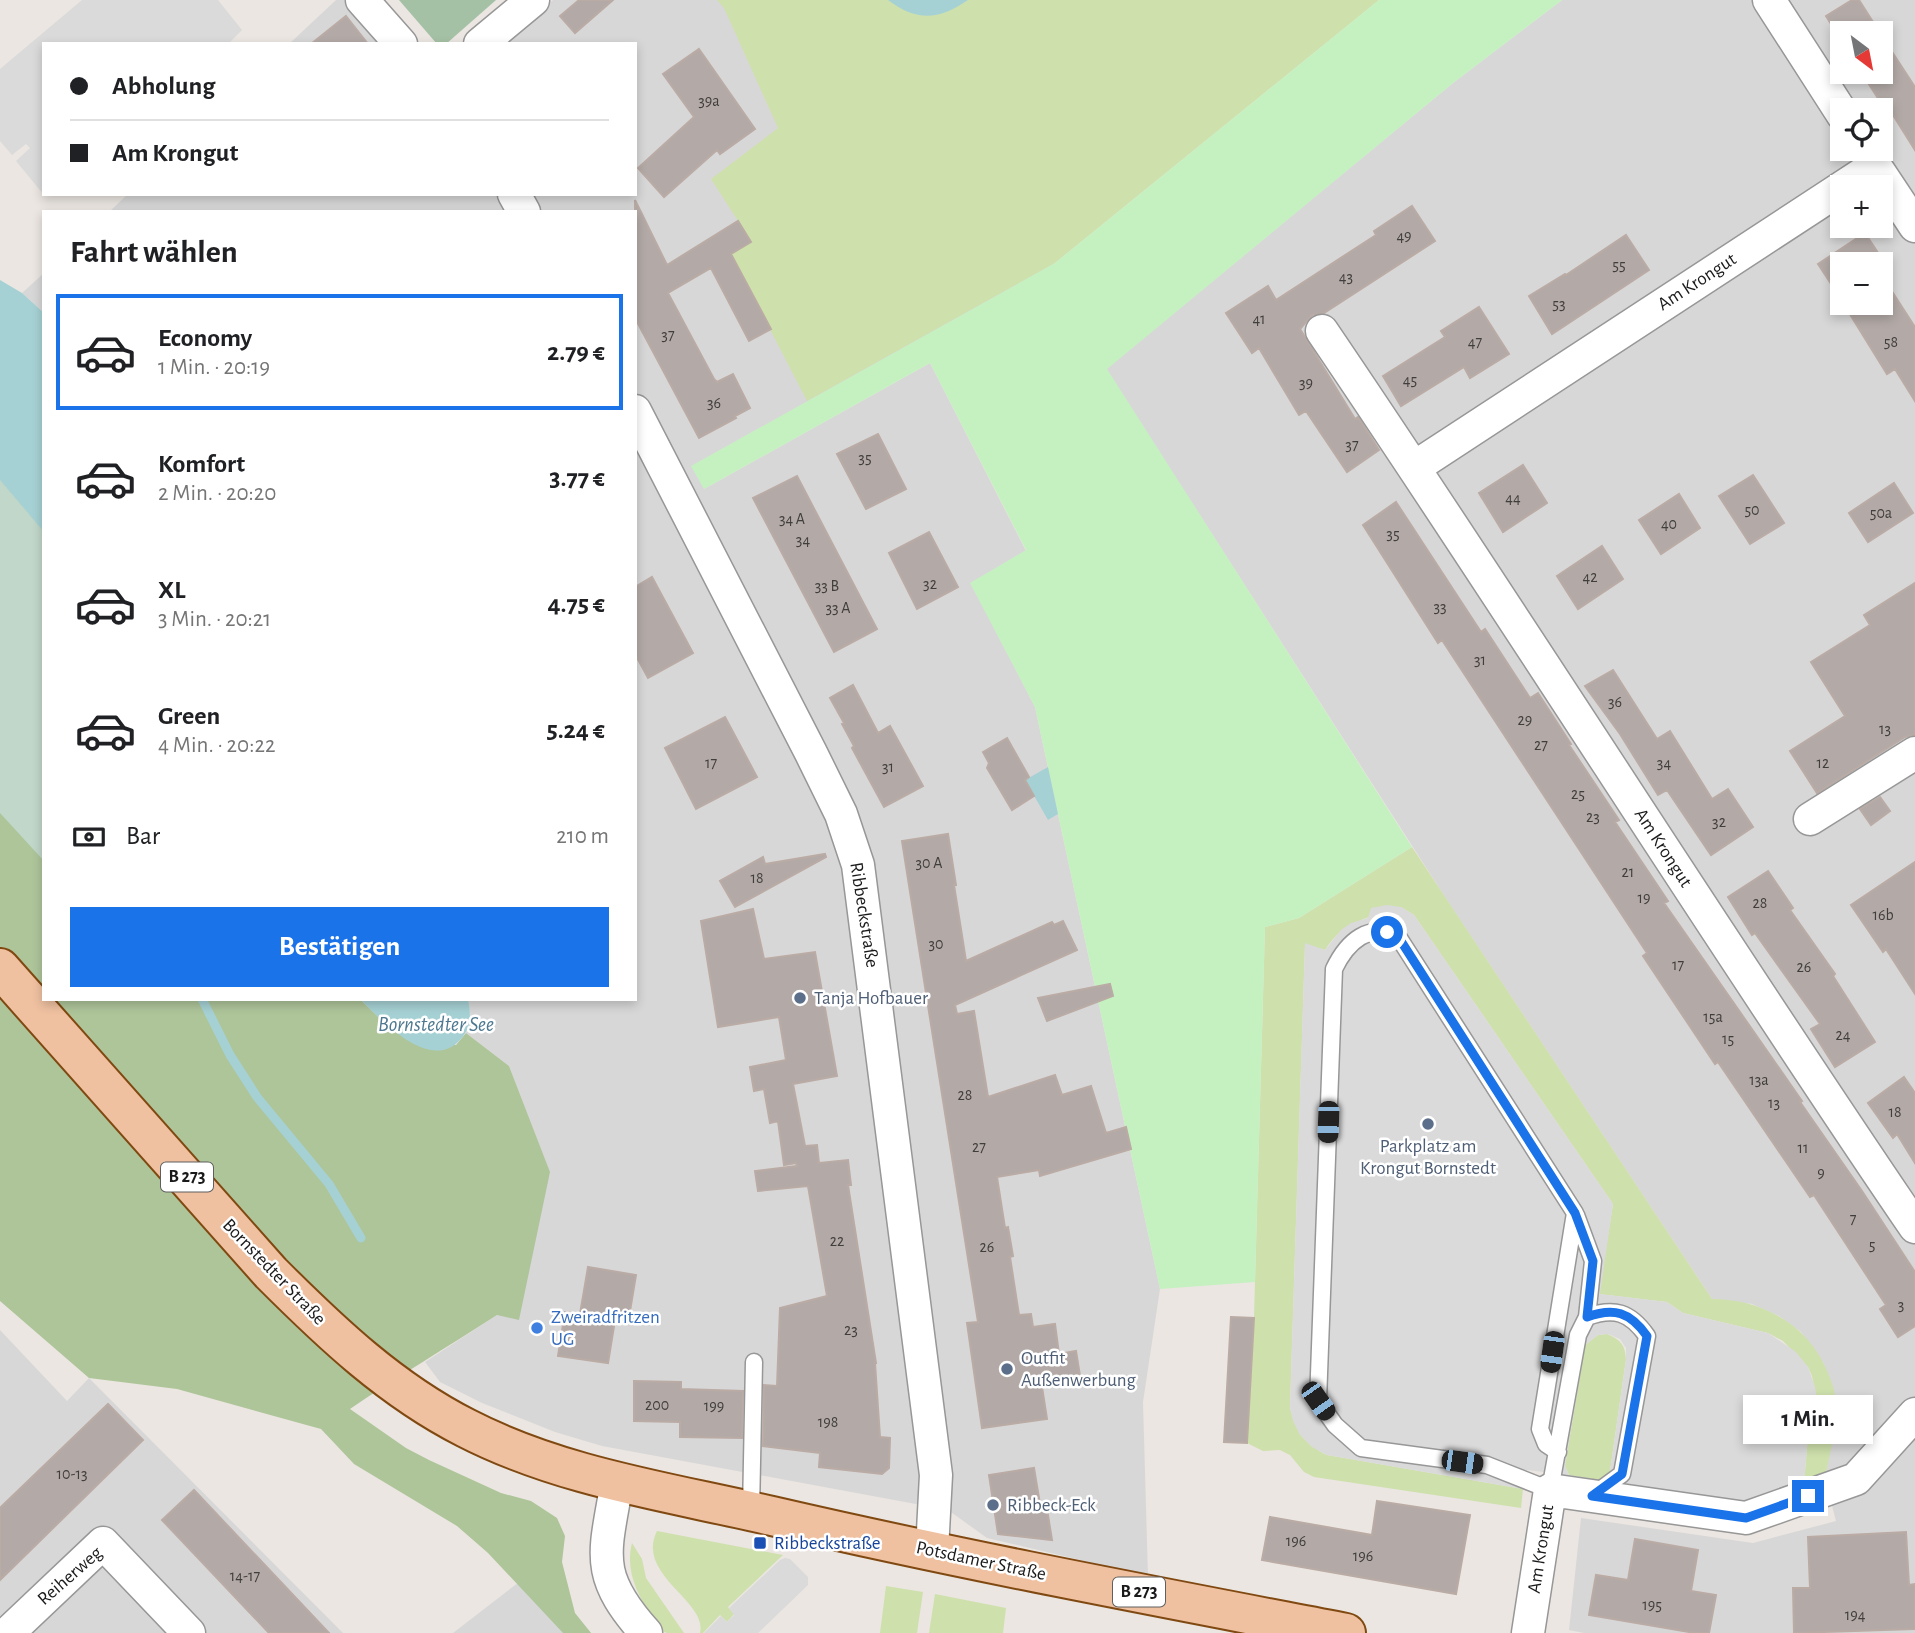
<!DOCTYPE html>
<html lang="de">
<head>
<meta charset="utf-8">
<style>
	:root { --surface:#fff; --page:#f2f2f2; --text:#202124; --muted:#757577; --line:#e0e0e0; --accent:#1a73e8 }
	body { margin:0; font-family:"Alegreya Sans",sans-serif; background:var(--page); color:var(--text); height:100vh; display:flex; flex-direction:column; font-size:26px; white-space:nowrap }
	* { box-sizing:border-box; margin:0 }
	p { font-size:23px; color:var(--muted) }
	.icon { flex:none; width:38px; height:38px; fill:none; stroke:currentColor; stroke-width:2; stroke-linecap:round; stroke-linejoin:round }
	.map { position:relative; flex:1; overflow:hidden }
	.panel { position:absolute; left:42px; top:210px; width:595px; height:791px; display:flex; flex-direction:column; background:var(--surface); border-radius:0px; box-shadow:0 4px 10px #0003 }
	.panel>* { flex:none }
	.banner { position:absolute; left:42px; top:42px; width:595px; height:154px; border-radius:0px; box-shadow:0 4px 10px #0003; display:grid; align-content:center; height:154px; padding:0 28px; background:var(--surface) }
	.needle { width:46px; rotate:148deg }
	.fabs { position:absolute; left:1830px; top:21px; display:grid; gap:14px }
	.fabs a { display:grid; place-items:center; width:63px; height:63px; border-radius:0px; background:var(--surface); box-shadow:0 4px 10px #0003; font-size:35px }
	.end { position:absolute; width:32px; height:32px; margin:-16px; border:9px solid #1a73e8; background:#fff; box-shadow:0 0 0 4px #fff }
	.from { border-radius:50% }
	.bubble { position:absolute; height:49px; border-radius:0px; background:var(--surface); box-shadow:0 4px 10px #0003; font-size:23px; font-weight:700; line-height:49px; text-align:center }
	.car { position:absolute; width:21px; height:42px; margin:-21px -10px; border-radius:9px; box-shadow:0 0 5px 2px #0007; background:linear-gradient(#222 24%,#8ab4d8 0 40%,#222 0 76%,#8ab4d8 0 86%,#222 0) }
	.banner b { display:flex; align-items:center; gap:24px; height:66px; font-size:26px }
	.banner b+b { border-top:2px solid var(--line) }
	.banner i { width:18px; height:18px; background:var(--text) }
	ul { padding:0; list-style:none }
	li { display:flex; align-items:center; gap:21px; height:116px; margin:0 14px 10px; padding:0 14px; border:4px solid transparent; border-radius:0px }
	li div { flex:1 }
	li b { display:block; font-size:26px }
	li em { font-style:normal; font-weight:700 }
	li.selected { border-color:var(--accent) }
	li>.icon { width:63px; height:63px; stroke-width:1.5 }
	h2 { padding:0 28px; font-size:32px; line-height:84px }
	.pay { display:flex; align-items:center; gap:18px; height:77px; padding:0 28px; font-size:26px }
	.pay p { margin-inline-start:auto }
	.action { display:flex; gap:14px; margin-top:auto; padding:14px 28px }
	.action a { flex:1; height:80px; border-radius:0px; background:var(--accent); color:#fff; font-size:28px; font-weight:700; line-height:80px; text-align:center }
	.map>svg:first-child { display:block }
	.residential { fill:#d8d7d8; fill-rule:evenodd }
	.grass { fill:#cee0ac }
	.forest { fill:#aec59a }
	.wetland { fill:#c0d7c9 }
	.cemetery { fill:#a5c1a5 }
	.park { fill:#c5f1c1 }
	.parking { fill:#dadada }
	.water { fill:#a6d1d4 }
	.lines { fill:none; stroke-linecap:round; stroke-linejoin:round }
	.stream { stroke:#a6d1d4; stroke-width:9 }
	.building { fill:#b3aaa7; stroke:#baaba5; stroke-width:2 }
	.lane-casing { stroke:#979797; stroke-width:19 }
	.street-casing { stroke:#979797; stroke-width:35 }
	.primary-casing { stroke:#804911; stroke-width:42 }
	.lane { stroke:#fff; stroke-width:16 }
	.street { stroke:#fff; stroke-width:32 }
	.primary { stroke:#efc1a1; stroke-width:38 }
	.route { stroke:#1a73e8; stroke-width:9 }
	.service-dot { fill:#5c6f8a; stroke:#fff; stroke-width:2.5 }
	.shop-dot { fill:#3f7fe0; stroke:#fff; stroke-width:2.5 }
	.transit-dot { fill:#1a4fb4; stroke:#fff; stroke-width:2.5 }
	.labels { text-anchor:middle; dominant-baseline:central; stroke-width:5; stroke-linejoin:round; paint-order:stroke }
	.number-label { font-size:16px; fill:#403e3d }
	.shield { fill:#fff; stroke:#5f5f5f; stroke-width:2 }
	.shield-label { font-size:18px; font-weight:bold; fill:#1a1a1a }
	.street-label { font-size:19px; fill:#1a1a1a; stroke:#fff }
	.service-label { font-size:19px; fill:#4e5e75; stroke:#fff; text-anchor:start }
	.shop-label { font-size:19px; fill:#366cbe; stroke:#fff; text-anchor:start }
	.transit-label { font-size:19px; fill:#164399; stroke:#fff; text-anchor:start }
	.water-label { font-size:21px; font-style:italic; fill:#4d788f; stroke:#fff }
</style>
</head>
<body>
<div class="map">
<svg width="1915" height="1633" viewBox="0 0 1915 1633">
	<rect width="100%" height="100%" fill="#ebe6e1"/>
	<path class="residential" d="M336,0H344L381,44H289Z
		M553,0H1031L1055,263L704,489L930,363L1026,551L971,583L1035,707L1160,1289L1143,1402L1148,1576L987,1538L948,1510L602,1446L555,1432L482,1403L440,1382L425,1362L497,1315L550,1173L509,1066L466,1033L471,1019L468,999H635V212H109L128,194H635V44H501Z
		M1562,0H1915V1633H1584L1569,1630L1581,1518L1753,1543L1836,1521L1825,1479L1837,1406L1824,1364L1801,1332L1779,1316L1752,1304L1712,1299L1445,897L1106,369L1453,83ZM1843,33H1881V72H1843ZM1843,110H1881V149H1843ZM1843,187H1881V226H1843ZM1843,264H1881V303H1843Z
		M44,273V313L22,293Z
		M0,1330L67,1401L89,1378L343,1633H0Z
		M537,1568L591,1633H453Z"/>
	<path class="grass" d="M717,0H1379L1055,263L807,401L731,254L751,241L711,179L778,128L724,8Z
		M1412,847L1712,1299C1762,1299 1809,1325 1828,1373C1832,1383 1836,1393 1836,1404C1837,1427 1829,1457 1825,1479L1804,1485L1808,1435L1749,1430L1746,1426L1748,1417L1752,1415L1815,1422L1817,1401L1812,1376L1808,1367L1783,1341L1768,1333L1683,1313L1667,1302L1599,1294L1613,1204L1414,915L1401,907C1369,918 1344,920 1325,950L1305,944L1290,1407C1294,1427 1307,1446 1327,1455L1523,1489L1521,1508L1314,1477L1304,1472L1290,1455L1280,1450L1263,1451L1247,1443L1254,1318L1265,927L1299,918Z
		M1607,1334C1621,1340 1625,1345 1626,1359L1610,1471L1600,1480L1569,1475L1565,1466L1585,1345L1598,1335Z
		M657,1531L783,1555L728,1607L734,1614L727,1622L720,1615L703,1633H700C708,1601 635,1575 657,1531Z
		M632,1543L642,1559L646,1578L684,1633C679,1633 672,1633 667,1633C660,1631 655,1623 652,1617C637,1594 625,1570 632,1543Z
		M886,1586L923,1592L917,1633H880Z
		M935,1594L1006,1608L1003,1633H929Z"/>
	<path class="forest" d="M0,480L44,532V999H360L393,1031L456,1045L466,1033L509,1066L550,1172L519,1320L497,1315C448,1347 398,1376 350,1409L406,1448L429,1460L501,1493L531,1501L557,1518L565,1536L562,1562L575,1613L591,1633H563L488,1553L457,1526L354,1464L321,1429L177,1389L89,1378L0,1301Z"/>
	<path class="wetland" d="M0,480L44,532V861L0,813Z"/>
	<path class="cemetery" d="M399,0H496L446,44H437Z"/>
	<path class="park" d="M1379,0H1562L1453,83L1107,369L1412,847L1299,918L1265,927L1255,1282L1160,1289L1035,707L970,583L1026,550L930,363L704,489L691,466L1055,263Z"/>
	<path class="parking" d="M82,0H218L242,30L228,44H44V195L16,161L30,148L26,144L12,155L0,141V69Z
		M1387,905L1401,907L1414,915L1613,1204L1600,1294L1667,1302L1683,1313L1768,1333L1796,1352L1808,1367L1815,1387L1817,1401L1816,1422L1752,1415L1746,1421L1750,1430L1808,1435L1804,1485L1746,1502L1600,1480L1610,1471L1626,1359V1348L1620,1339L1608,1334L1598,1335L1585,1345L1565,1466L1569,1475L1527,1470L1523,1489L1327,1455L1312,1447L1300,1435L1293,1421L1290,1407L1305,943L1325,950L1341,930L1351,923L1368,918L1371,908Z
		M785,1558L790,1559L808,1577V1585L758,1633H704L721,1616L727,1622L734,1615L729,1608L780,1560Z"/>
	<path class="water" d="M888,0H968C939,20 917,22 888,0Z
		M0,280L22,293L44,313V532L0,480Z
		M1048,767L1058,814L1048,820L1025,780Z
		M360,999H468C471,1015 472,1027 460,1040C430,1073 381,1020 360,999Z"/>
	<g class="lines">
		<path class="stream" d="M202,999L230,1055L257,1097L329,1184L361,1238"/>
	</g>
	<path class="building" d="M579,0H613L575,33L560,16Z
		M1852,0H1859L1880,33H1843V43L1826,16Z
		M346,16L368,44H311Z
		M1881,35L1915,87V150L1888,107L1885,109L1861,72H1881Z
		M699,49L755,129L720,154L717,150L664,197L638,168L694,117L663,74Z
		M635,200L667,265L738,221L751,242L731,254L771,329L749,341L711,268L668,293L714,379L717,382L733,374L750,408L735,416L736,418L699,438L635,318Z
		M1412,206L1435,241L1324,313L1312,315L1300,329L1355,419L1358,417L1379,450L1347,472L1306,411L1299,415L1259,348L1252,353L1226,313L1268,286L1276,300L1376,235L1374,231Z
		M1865,233L1890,271L1882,276L1915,327V401L1895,369L1887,374L1843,303H1881V264H1843V302L1818,264Z
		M1626,235L1649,270L1552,334L1529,296L1565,274L1566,275Z
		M1479,307L1509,354L1470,378L1464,367L1401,406L1383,376L1445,337L1441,331Z
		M878,434L906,489L866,509L837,454Z
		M1523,465L1547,503L1503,532L1479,493Z
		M1753,475L1784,523L1750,544L1719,496Z
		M797,476L877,629L834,652L753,498Z
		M1894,483L1913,513L1868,542L1849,513Z
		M1679,494L1700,528L1661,554L1639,520Z
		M1396,502L1481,632L1485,629L1530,698L1538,693L1571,744L1569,745L1619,820L1615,822L1668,901L1664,903L1802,1101L1800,1102L1862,1191L1915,1272V1326L1898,1337L1880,1309L1886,1305L1814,1195L1810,1197L1718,1062L1715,1064L1643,956L1647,953L1442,640L1438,643L1363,525Z
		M929,532L958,587L917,609L889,553Z
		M1602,546L1623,579L1578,609L1557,576Z
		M652,577L693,653L648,678L635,654V587Z
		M1915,583V735L1905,737L1817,793L1790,751L1845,716L1811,662L1870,625L1864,615Z
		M1613,670L1657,739L1670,731L1712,799L1728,789L1753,827L1711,855L1667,790L1658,795L1620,734L1585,686Z
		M853,685L878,733L890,726L923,786L884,807L852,748L854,746L842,724L844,723L830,698Z
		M725,717L757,777L696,809L665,748Z
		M1007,738L1029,777L1025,780L1034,796L1012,810L987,768L989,763L983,752Z
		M1880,797L1890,811L1871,825L1860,809Z
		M948,834L956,885H954L966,961L1052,922L1054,925L1063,921L1077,950L955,1005L957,1014L974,1011L988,1097L1055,1075L1062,1095L1091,1086L1106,1133L1126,1127L1131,1149L1040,1176L1039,1170L997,1177L1005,1228L1008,1227L1013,1256L1010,1257L1019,1315L1031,1314L1033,1327L1055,1324L1059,1354L1076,1351L1081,1382L1042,1387L1047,1419L982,1428L967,1323L978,1322L902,841Z
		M825,854L826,857L735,907L720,881L763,857L765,864Z
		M1915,862V994L1886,949L1883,952L1851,905Z
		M1768,871L1793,908L1790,910L1835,974L1833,976L1875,1042L1835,1067L1811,1029L1820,1024L1755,933L1752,935L1728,897Z
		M753,909L764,959L815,952L837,1076L793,1084L805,1146L817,1145L819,1163L848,1160L851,1185H848L876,1363H875L880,1437L890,1438L889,1468L882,1474L819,1467L820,1453L763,1446L764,1385L777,1386L780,1308L827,1296L808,1186L758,1191L755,1171L797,1166L796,1163L784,1165L778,1121L770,1123L764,1089L754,1091L750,1067L786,1060L779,1017L718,1027L701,921Z
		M1110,984L1113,996L1047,1021L1038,998Z
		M1904,1077L1915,1093V1163L1897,1134L1893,1138L1868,1103Z
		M588,1267L636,1275L628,1323L615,1320L608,1363L558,1356L565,1312L580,1314Z
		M1231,1317L1254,1318L1247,1443L1224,1442Z
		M634,1381L681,1382V1389L743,1391L742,1438L680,1437V1422L634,1421Z
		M108,1404L143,1440L0,1580V1508Z
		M1034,1468L1040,1504L1046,1503L1052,1540L998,1534L989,1475Z
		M194,1490L329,1633H269L162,1520Z
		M1377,1501L1470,1515L1456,1594L1262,1560L1270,1517L1372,1535Z
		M1906,1532L1909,1585L1915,1584V1629L1794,1633L1793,1588H1810L1808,1537Z
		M1635,1539L1698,1550L1691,1591L1716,1595L1709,1633H1695L1589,1615L1596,1575L1628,1580Z"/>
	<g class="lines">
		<g class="lane-casing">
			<path id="lane" d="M1576,1215L1593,1261L1587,1317
				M1558,1452L1546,1444L1540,1429L1575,1213L1399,938C1369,921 1347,942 1334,969L1318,1401L1335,1425L1361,1448L1487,1465L1550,1490L1578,1335L1587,1317C1614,1307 1630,1312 1647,1336L1622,1474L1592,1496
				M751,1511L754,1362"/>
		</g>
		<g class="street-casing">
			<path id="street" d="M362,0L401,44
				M1769,0L1843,115
				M480,44L533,0
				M1864,149L1915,226
				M514,194L524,212
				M1322,331C1523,627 1713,931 1915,1227
				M635,411L811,753L841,814L858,865L936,1475L932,1550
				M1415,467L1875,166
				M1810,819L1915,753
				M617,1482C605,1554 593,1574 646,1633
				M8,1633L103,1543L189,1633
				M1528,1633L1550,1490L1746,1518L1856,1479L1915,1414"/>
		</g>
		<g class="primary-casing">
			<path id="primary" d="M0,968L271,1273C331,1333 391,1390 466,1428C561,1477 669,1492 772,1516C962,1560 1154,1596 1346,1633"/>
		</g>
		<use href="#lane" class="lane"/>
		<use href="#street" class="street"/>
		<use href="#primary" class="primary"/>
	</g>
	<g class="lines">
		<path class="route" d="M1387,932L1399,938L1575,1213L1593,1261L1587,1317C1614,1307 1630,1312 1647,1336L1622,1474L1592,1496L1746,1518L1808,1496"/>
	</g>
	<g class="service-dot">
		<circle cx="800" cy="998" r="7"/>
		<circle cx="1428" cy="1124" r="7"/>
		<circle cx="1007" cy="1369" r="7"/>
		<circle cx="993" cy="1505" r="7"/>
	</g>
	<circle class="shop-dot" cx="537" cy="1328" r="7"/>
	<rect class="transit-dot" x="753" y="1536" width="14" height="14" rx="3.5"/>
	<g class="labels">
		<g class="number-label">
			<text x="709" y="101">39a</text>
			<text x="1404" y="236">49</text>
			<text x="1619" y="265">55</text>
			<text x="1346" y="277">43</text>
			<text x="1559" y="304">53</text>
			<text x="1259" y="319">41</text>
			<text x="668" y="335">37</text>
			<text x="1475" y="342">47</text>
			<text x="1891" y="342">58</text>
			<text x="1410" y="380">45</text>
			<text x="1306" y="383">39</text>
			<text x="714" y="403">36</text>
			<text x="1352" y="445">37</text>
			<text x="865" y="458">35</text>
			<text x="1513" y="498">44</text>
			<text x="1752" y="510">50</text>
			<text x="1881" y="513">50a</text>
			<text x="792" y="519">34 A</text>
			<text x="1669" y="524">40</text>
			<text x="1393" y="534">35</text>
			<text x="803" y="540">34</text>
			<text x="1590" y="577">42</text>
			<text x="930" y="584">32</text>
			<text x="827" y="586">33 B</text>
			<text x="1440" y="607">33</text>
			<text x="838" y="608">33 A</text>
			<text x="1480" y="660">31</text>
			<text x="1615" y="702">36</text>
			<text x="1525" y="720">29</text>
			<text x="1885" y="729">13</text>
			<text x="1541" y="745">27</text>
			<text x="711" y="763">17</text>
			<text x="1664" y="763">34</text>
			<text x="1823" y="763">12</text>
			<text x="888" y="767">31</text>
			<text x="1578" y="794">25</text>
			<text x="1593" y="817">23</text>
			<text x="1719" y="822">32</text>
			<text x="929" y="863">30 A</text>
			<text x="1628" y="872">21</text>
			<text x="757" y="878">18</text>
			<text x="1644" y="898">19</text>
			<text x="1760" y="903">28</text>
			<text x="1883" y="915">16b</text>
			<text x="936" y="944">30</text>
			<text x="1678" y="965">17</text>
			<text x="1804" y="967">26</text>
			<text x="1713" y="1017">15a</text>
			<text x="1843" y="1035">24</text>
			<text x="1728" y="1039">15</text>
			<text x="1759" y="1080">13a</text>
			<text x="965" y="1095">28</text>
			<text x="1774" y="1103">13</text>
			<text x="1895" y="1112">18</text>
			<text x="979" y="1147">27</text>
			<text x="1803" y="1148">11</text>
			<text x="1821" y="1173">9</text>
			<text x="1853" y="1219">7</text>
			<text x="837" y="1241">22</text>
			<text x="1872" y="1245">5</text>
			<text x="987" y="1247">26</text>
			<text x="1901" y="1305">3</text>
			<text x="851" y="1330">23</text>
			<text x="657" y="1405">200</text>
			<text x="714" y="1406">199</text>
			<text x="828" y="1422">198</text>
			<text x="72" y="1474">10-13</text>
			<text x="1296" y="1541">196</text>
			<text x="1363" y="1556">196</text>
			<text x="245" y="1576">14-17</text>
			<text x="1652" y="1605">195</text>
			<text x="1855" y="1615">194</text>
		</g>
		<g class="shield">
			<rect x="161" y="1162.5" width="52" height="29" rx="5"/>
			<rect x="1113" y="1577.5" width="52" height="29" rx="5"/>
		</g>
		<g class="shield-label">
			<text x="187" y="1177">B 273</text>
			<text x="1139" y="1592">B 273</text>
		</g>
		<g class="street-label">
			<text transform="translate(1697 282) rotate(-33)">Am Krongut</text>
			<text transform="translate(1663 848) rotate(57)">Am Krongut</text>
			<text transform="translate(864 915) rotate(81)">Ribbeckstraße</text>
			<text transform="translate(274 1272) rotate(46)">Bornstedter Straße</text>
			<text transform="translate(1541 1549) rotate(-81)">Am Krongut</text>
			<text transform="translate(981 1561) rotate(12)">Potsdamer Straße</text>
			<text transform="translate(70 1576) rotate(-41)">Reiherweg</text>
		</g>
		<g class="service-label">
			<text x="814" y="998">Tanja Hofbauer</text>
			<text x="1428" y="1146" text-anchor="middle">Parkplatz am<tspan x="1428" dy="22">Krongut Bornstedt</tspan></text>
			<text x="1021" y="1358">Outfit<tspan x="1021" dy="22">Außenwerbung</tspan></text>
			<text x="1007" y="1505">Ribbeck-Eck</text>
		</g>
		<g class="shop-label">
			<text x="551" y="1317">Zweiradfritzen<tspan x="551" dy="22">UG</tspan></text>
		</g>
		<g class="transit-label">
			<text x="774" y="1543">Ribbeckstraße</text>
		</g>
		<g class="water-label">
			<text x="436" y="1024">Bornstedter See</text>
		</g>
	</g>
</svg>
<div class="fabs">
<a><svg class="needle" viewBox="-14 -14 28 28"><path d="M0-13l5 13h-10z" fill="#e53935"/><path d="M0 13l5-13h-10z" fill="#757577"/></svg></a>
<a><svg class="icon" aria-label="locate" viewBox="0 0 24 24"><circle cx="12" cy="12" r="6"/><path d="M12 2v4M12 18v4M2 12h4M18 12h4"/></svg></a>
<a>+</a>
<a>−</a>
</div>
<i class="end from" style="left:1387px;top:932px"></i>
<i class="end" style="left:1808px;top:1496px"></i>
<div class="bubble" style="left:1743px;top:1395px;width:130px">1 Min.</div>
<i class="car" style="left:1328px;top:1122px;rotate:182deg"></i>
<i class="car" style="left:1552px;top:1352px;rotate:188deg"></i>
<i class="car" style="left:1318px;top:1401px;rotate:145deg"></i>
<i class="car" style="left:1462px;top:1462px;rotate:98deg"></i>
<div class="banner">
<b><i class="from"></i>Abholung</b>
<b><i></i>Am Krongut</b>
</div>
<section class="panel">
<h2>Fahrt wählen</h2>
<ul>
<li class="selected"><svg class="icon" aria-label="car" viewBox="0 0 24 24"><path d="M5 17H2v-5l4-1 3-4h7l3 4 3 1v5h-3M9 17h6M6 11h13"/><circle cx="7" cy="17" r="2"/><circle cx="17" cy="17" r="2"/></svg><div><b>Economy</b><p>1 Min. · 20:19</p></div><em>2.79 €</em></li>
<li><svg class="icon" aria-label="car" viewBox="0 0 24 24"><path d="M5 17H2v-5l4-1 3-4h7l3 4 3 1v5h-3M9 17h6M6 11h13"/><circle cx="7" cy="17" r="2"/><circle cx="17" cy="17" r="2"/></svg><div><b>Komfort</b><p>2 Min. · 20:20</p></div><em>3.77 €</em></li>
<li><svg class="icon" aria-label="car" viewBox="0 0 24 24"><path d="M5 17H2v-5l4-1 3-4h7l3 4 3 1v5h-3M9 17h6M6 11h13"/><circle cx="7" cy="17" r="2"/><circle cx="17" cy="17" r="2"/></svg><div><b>XL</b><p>3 Min. · 20:21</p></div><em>4.75 €</em></li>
<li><svg class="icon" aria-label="car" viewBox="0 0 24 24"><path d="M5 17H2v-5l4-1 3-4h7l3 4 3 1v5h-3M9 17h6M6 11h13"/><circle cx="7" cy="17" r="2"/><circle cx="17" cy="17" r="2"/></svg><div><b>Green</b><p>4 Min. · 20:22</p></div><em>5.24 €</em></li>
</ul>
<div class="pay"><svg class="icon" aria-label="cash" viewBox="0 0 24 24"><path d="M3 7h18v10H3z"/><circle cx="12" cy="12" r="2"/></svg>Bar<p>210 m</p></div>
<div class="action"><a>Bestätigen</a></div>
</section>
</div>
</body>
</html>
